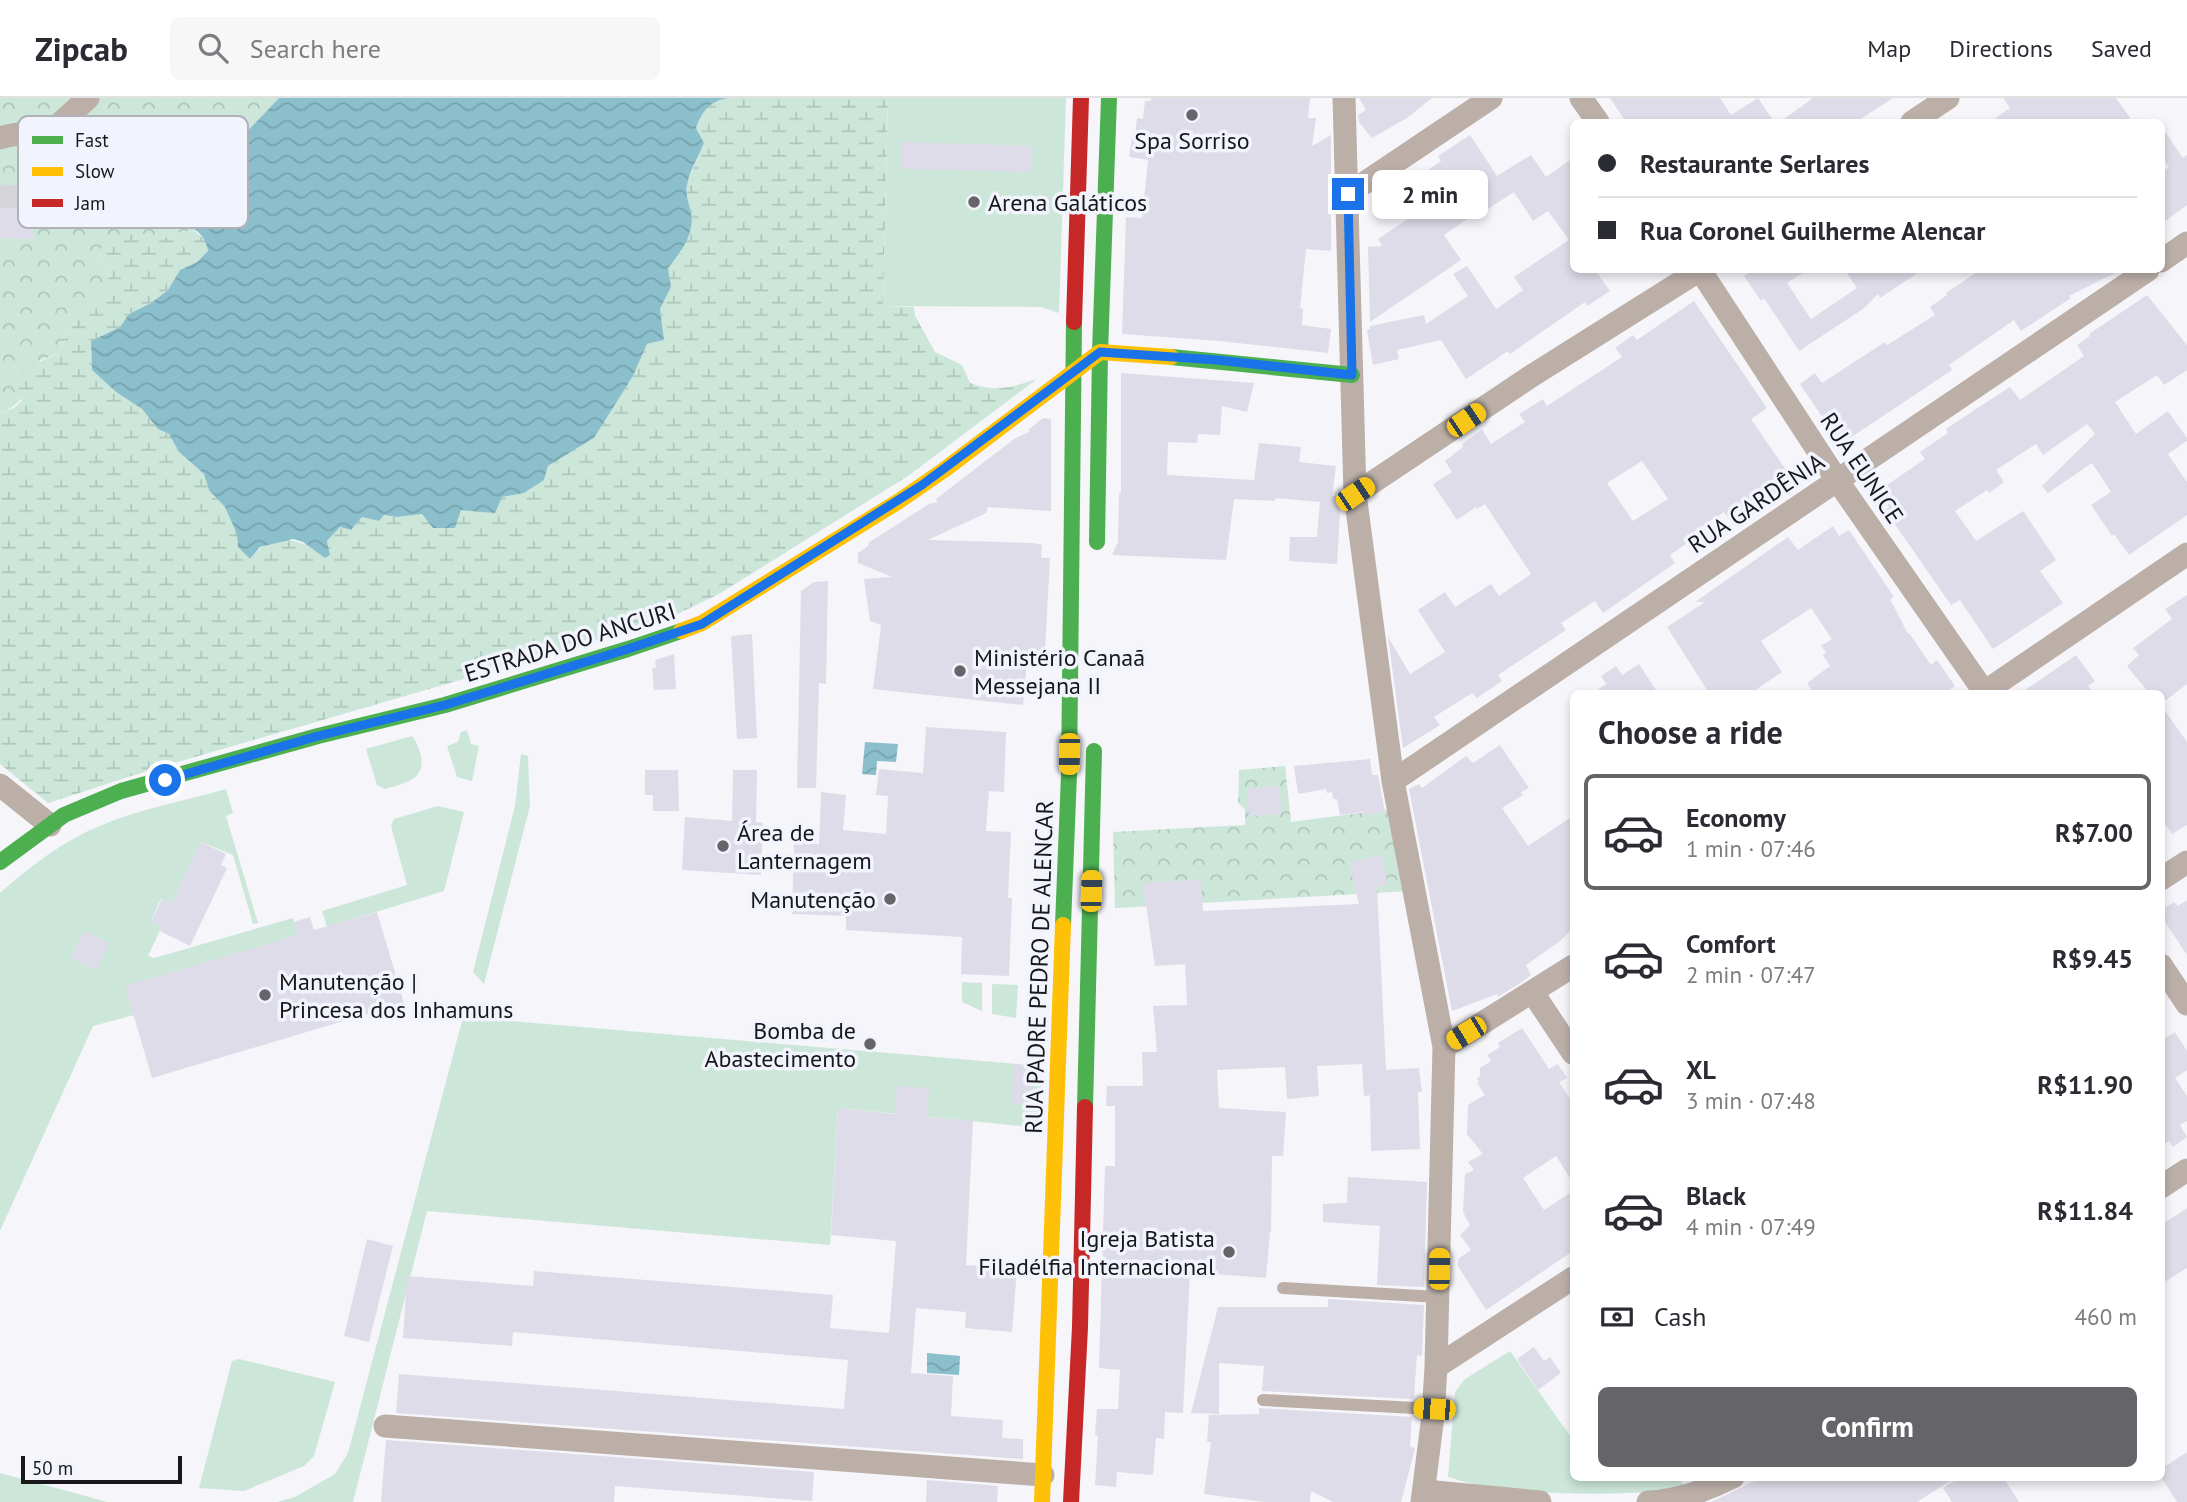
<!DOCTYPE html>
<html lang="en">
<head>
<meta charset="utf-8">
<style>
	:root { --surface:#fff; --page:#f7f7f7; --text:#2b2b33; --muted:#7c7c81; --line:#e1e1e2; --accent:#656569 }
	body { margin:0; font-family:"PT Sans",sans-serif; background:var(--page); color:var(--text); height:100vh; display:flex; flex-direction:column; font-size:26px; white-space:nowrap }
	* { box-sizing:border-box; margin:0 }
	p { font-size:23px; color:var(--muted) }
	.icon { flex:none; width:38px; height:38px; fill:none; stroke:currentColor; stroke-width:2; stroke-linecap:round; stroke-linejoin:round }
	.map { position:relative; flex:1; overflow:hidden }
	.drawer { position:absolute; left:1570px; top:592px; width:595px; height:791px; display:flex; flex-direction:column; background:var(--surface); border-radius:10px; box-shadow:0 4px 10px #0003 }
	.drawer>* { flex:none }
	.guide { position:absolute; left:1570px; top:21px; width:595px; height:154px; border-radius:10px; box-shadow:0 4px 10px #0003; display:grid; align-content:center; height:154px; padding:0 28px; background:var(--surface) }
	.scale { position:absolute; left:21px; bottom:18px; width:161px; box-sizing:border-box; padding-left:7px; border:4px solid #18181b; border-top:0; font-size:19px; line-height:24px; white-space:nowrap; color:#18181b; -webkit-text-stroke:5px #f2f4fd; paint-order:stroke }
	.end { position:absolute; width:32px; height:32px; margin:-16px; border:9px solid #1a73e8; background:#fff; box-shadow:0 0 0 4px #fff }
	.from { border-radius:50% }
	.bubble { position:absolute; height:49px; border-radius:10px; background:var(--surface); box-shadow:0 4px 10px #0003; font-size:23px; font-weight:700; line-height:49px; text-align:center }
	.car { position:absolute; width:21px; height:42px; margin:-21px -10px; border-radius:9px; box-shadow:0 0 5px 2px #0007; background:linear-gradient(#f5c518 24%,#345 0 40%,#f5c518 0 76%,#345 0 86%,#f5c518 0) }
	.guide b { display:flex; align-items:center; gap:24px; height:66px; font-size:26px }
	.guide b+b { border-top:2px solid var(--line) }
	.guide i { width:18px; height:18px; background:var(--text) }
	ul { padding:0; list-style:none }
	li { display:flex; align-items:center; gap:21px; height:116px; margin:0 14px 10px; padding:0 14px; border:4px solid transparent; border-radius:10px }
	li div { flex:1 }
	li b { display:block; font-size:26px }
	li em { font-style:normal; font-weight:700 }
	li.selected { border-color:var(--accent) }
	li>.icon { width:63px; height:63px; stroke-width:1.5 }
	h2 { padding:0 28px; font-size:32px; line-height:84px }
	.pay { display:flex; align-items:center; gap:18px; height:77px; padding:0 28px; font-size:26px }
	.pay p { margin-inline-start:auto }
	.button { display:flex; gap:14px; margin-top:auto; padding:14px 28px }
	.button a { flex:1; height:80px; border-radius:10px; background:var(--accent); color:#fff; font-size:28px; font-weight:700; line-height:80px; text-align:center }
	header { display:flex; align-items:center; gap:42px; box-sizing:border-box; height:98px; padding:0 35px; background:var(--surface); border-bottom:2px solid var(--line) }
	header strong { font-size:33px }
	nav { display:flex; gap:38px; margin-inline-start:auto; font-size:24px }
	.search { width:490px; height:63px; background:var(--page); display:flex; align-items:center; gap:18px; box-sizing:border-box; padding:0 24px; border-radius:10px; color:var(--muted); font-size:26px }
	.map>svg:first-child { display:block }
	.green { fill:#cce7da }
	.forest { fill:url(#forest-crowns) }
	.wetland { fill:url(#wetland-marsh) }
	.water { fill:url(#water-waves) }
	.building { fill:#dfdce9; fill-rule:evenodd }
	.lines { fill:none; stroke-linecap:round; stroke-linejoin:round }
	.street-tunnel { stroke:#d4d4d9; stroke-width:23; stroke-dasharray:23 11; stroke-linecap:butt }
	.lane { stroke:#bbafa8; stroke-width:12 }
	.street { stroke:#bbafa8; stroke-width:23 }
	.fast { stroke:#4caf50; stroke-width:16 }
	.slow { stroke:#ffc107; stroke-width:16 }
	.jam { stroke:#c62828; stroke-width:16 }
	.route { stroke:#1a73e8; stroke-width:9 }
	.poi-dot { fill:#656569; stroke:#f2f4fd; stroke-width:2.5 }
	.labels { text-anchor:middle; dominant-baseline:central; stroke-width:7; stroke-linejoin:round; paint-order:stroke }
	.poi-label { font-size:24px; fill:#18181b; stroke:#f2f4fd; text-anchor:start }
	.street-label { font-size:24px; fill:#18181b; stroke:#f2f4fd }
	.key { fill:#f2f4fd; stroke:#b1b2b9; stroke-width:2 }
	.key-label { font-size:19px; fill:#18181b }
</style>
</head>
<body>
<header>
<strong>Zipcab</strong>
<div class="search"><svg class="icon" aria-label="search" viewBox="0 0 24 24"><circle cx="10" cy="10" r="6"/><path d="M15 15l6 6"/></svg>Search here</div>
<nav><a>Map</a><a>Directions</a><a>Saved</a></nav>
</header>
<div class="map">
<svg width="2187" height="1404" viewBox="0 0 2187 1404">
	<defs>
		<pattern id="forest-crowns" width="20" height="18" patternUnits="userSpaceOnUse" patternTransform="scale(1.75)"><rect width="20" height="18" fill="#cce7da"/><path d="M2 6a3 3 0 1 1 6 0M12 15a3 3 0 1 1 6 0" fill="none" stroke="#aec5ba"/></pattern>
		<pattern id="wetland-marsh" width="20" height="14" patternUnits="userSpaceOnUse" patternTransform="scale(1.75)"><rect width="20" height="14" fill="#cce7da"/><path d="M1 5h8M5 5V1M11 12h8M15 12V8" fill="none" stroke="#aec5ba"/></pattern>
		<pattern id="water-waves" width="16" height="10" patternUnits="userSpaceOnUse" patternTransform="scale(1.75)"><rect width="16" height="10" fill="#8abfcb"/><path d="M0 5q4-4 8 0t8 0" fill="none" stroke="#76a3ae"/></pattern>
	</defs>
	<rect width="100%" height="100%" fill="#f5f5fa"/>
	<path class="green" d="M888,0H1066L1059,215L1041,209L883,208Z
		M467,632L471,646L479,648L472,683L457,679L447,648L458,644L461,634Z
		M412,638C417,644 419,651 421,658C426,683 403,685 385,691L377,687L366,651Z
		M521,656L528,658L530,708L484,886L473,874L515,708Z
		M226,691L233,715L226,718L258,825L253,826L233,757L201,744L172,806L161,801L151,823L162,828L148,858L154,860L293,820L298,837L134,917L93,928L0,1133V795C31,768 64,742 102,727C142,710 185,703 226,691Z
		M438,708L464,714L444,793L327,829L322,813L407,787L391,728L394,721Z
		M962,884L982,885V913L962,904Z
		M992,886L1018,887L1016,920L992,916Z
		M476,920L1041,968L1042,1030L838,1010L830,1147L427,1113L353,1404H277L295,1399L335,1376L348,1355L462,923Z
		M1510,1253L1573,1342V1379H1678L1686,1391C1619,1398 1511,1400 1448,1379L1455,1294L1465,1281Z
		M239,1261L335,1284L314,1358L304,1368L244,1393L199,1390L232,1263Z
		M0,1375L93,1400L107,1404H0Z"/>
	<path class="forest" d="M0,0H279L192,91L172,118L188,124L196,133L180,134L165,140L134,135L99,154L109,178L105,194L79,219L66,237L59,255L38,263C28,287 26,306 0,315Z
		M1285,668L1291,724L1391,711L1409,793L1115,810L1113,734L1245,727V711L1238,705L1239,672Z"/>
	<path class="wetland" d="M729,0H888L883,208L914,209L915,218L935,254L962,267L970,285C998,295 1010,289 1037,281L908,378L719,496L663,523L147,673L48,705L0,666V315L14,310L22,302L13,290C22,265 38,266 59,255L66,237L79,219L104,194L109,178L99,154L107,140L134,135L165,140L180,134L195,133L207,144L208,153L197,164L180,172L168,192L151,205L129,216L120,229L91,243L92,272L116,294L142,311L158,331L169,336L179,354L204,376L209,392L225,408L237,436L238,449L250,461C275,429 300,444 330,457L327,443L340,429L351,432L362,419L379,423L384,417L397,419L422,416L434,430H454L461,412L502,399L524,395L544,382L548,368L594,340L633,278L647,246L664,242L660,211L671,189L668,170L681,154L692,117L686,97L687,85L704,45L696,30C702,13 711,2 729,0Z"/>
	<path class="water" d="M279,0H729C711,2 702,13 696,30L704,45C699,57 689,75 687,87C685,97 689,105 691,114C695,136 681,154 668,170L671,189L660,211L664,242L647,246L633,278L594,340L548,368L544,382L524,395L502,399L495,415L461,412L455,430H433L422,416L397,419L384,417L379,423L362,419L351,432L340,429L327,443L330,457L325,460L303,444L293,441L260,449L250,461L238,449L237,436L225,409L209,392L204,376L179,354L169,336L158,331L142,311L116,294L92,272L91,243L120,229L129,216L151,205L168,192L180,172L197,164L208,153C206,135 187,124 171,117L192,91Z
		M865,644L898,646L896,664L877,663L876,677L862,676Z
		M927,1255L960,1258L959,1277L927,1275Z"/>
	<path class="building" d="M1151,0H1310L1308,20H1316L1312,48L1331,37V153L1306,151L1300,210L1303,211L1302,227L1331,231L1328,255L1219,243L1122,236L1126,119L1142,120L1148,62L1129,59L1132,40H1135L1137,20L1143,21L1145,3H1151Z
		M1359,0H1432L1407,20L1372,40L1359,24L1358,17L1366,12Z
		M1610,0H1720L1731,17L1758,0L1774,24H1626Z
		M1813,0H1893L1856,24H1780Z
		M2003,0H2116L2133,24H1990L2010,10Z
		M2161,28L2183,60L2187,57V107L2161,126V75L2169,69L2161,58Z
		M1470,37L1497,78L1531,57L1546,79L1573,60V172H1595L1610,193L1587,208L1585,204L1510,256L1508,253L1466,281L1441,242L1397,252L1399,261L1373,267L1367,232L1370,231V228L1424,217L1426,226L1468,198L1453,176L1467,168L1496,211L1523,192L1514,179L1569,142L1548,113L1533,123L1514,94L1477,118L1476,115L1444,137L1461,162L1370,224L1368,149L1382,148L1378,141L1426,109L1409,85L1441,63L1438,58Z
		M901,44L1032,48L1031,74L902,71Z
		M0,91H24L21,99L23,106L28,111L35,113L34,141L0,140Z
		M1754,172H1807L1787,185L1811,221L1857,190L1845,172H1922L1880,200L1878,196L1863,211L1799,253L1764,200L1761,203L1744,178Z
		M1980,172H2121L2069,198L2071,200L2021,233L2014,222L1949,267L1952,272L1841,346L1800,286L1815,275L1822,285L1885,244L1887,247L1935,217L1930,209L1947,197L1946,195Z
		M2147,197L2187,247V272L2164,287L2157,277L2115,304L2136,336L2168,313L2187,340V343L2168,356L2187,384V417L2129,457L2114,436L2112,438L2091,407L2111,394L2092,365L2048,395L2042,388L2095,336L2087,326L2043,357L2036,346L1996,372L2004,384L1989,395L1987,392L1955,413L1976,443L2023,413L2056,462L2040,473L2063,505L1993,551L1960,502L1951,507L1885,412L1889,409L1878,393L1925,361L1920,354L1948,335L1946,331L1976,311L2010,289L2020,302L2084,258L2077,247L2090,238L2089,236Z
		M1694,203L1767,310L1751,321L1795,385L1733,427L1724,414L1683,441L1686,446L1670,457L1675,465L1603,515L1595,503L1561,525L1566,532L1498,577L1502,583L1477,600L1472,595L1434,619L1440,627L1403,650L1388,539L1410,576L1445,554L1418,512L1445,494L1455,509L1491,486L1499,498L1531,476L1485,406L1477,411L1476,409L1457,422L1433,386L1452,374L1445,363L1463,349L1462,346L1482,331L1491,346L1525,324L1519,316L1543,301L1547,308L1622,259L1615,250L1633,237L1637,242ZM1642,363L1668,401L1633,423L1607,385Z
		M1121,275L1254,285L1247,314L1222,308L1220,337L1198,336L1197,345L1168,344L1167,377L1254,382L1259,345L1301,349L1299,364L1336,368L1332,398L1341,399L1337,466L1289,463L1290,439H1317L1320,404L1275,400V403L1234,401L1226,462L1112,457L1118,444L1119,395H1121Z
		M1043,320L1051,321V413L988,409L986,415L928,442L1033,445L1042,447L1041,460H1050L1045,553L1028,551L1023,607L873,591L881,527L870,523L864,481L892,479L858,465V455L868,448V445L929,406L938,404L936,401L1014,341L1029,334V331Z
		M1833,428L1839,438L1849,432L1894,499L1890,501L1908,536L1909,535L1931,567L1937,562L1955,588L1945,595H1814L1807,585L1830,568L1823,557L1826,554L1821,548L1832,541L1811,510L1761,543L1782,574L1751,595H1709L1667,529L1705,504H1695L1788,439L1798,452Z
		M828,483L826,586L819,585L816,690H797L801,493L814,484Z
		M2187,497V586L2161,606V595H2149L2127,568L2139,557L2133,550L2172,521L2165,511Z
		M752,536L757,640L737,641L731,538Z
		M674,556L676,591L654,592L652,570H656L655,562Z
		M2076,557L2095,583L2088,588L2094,595H2021Z
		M1639,566L1658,595H1593L1606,586L1601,578L1616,568L1622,577Z
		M2161,607L2187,644V727L2172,736L2161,720Z
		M926,629L1006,634L1004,694L989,693L986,733L1011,734L1008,800H1012L1009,878L961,876L962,839L846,832V818L792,816L794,745L819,746L821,694L846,697L843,732L886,736L888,698L876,697L879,671L923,675Z
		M1500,647L1529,690L1521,694L1523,697L1502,710L1528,748L1573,718V830L1560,843L1526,867L1531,877L1525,882L1498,899L1497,896L1452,913L1409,691L1419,686L1422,690L1466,658L1473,665Z
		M1370,661L1372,677H1378L1385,714L1365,718L1364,714L1340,717L1337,701H1333L1332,694L1327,695L1326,691L1298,696L1294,668Z
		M645,672H678L679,713H653V697H645Z
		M733,672H757L756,724L763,725L761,777L682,772L685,719L732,723Z
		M1280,688L1281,716L1249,718L1247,691Z
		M201,744L226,756L221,767L227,770L190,848L160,833L162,828L151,824L162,801L172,806Z
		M1381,757L1388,787L1377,789L1386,972L1419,970L1422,994H1418L1420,1051L1371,1053L1370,997L1364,998L1362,966L1317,968L1319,998L1287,1001L1285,969L1217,972L1219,1010L1286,1014L1283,1058H1272L1271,1134H1270L1266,1180L1190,1174L1183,1315L1165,1314L1164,1341L1156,1340L1153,1377L1117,1374L1116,1389L1095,1387L1098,1338L1095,1337L1097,1311H1118L1120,1272L1099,1270L1105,1068H1115V1008H1106L1107,988H1143L1142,954H1157L1153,908L1187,907L1185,866L1155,868L1143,785L1201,781L1203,813L1359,806L1349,765Z
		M2187,802V857L2161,818V812L2174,804L2178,808Z
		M377,814L404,905L152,980L125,888L298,837L294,824L310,819L314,832Z
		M84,833L109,845L96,872L71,860Z
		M1522,930L1549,971L1558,966L1567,980L1559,984L1573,1005V1085L1556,1058L1523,1080L1544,1112L1573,1093V1153L1486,1212L1458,1168V1161L1471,1152L1460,1137L1470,1127L1463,1114L1465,1076L1474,1072L1468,1064L1483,1056L1467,1036L1468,1007L1485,997L1477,985L1479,984L1477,980L1480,978V970L1491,963L1487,957L1500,949L1498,945Z
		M2175,934L2187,953V972L2175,980L2187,998V1023L2180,1027L2187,1039L2173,1049L2169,1043L2161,1048V943Z
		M1014,966L1034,968L1033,1006L1012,1005Z
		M897,988L929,990L927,1019L973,1023L966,1167L1017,1171L1012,1234L965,1230L966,1214L916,1210L911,1275L953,1278L951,1318L1003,1322L1002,1340L1023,1341V1361L396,1315L399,1276L844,1311L848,1262L513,1234L512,1248L403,1240L407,1178L533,1188L534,1173L833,1197L830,1230L889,1235L896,1143L831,1137L838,1010L895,1016Z
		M1348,1079L1427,1084L1424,1189L1377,1187L1380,1128L1323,1124V1106L1347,1105Z
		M2187,1110V1170L2161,1186V1127Z
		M367,1141L393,1148L369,1244L344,1238Z
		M1328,1201L1424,1207L1422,1258L1417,1257L1414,1299L1412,1301L1262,1293L1264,1268L1219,1265V1316L1191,1315L1218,1209H1328Z
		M1534,1249L1544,1263L1550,1259L1561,1275L1538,1292L1517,1261Z
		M1259,1310L1412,1319L1410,1349L1415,1350L1401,1404H1333L1311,1393L1310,1404H1264L1204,1396L1211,1344H1207L1209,1317L1259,1316Z
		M386,1342L814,1374L812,1403L615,1388L614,1404H381Z
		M2187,1354V1404H2177L2161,1379V1371Z
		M1763,1379H1956L1917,1404H1711Z
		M1961,1379H2003L2019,1404H1952L1943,1390Z
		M927,1382L998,1388L997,1404H926Z"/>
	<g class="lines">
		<path class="street-tunnel" d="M0,98L35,99"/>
		<path class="lane" d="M1283,1190L1438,1199
			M1263,1302L1434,1311"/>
		<path class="street" d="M1344,0L1355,396L1393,683L1444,949L1436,1269L1433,1318L1422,1404
			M1581,0L1598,24
			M1912,24L1948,0
			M53,32L88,0
			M0,40C17,34 36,36 53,32C52,39 51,47 52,55C54,69 63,87 49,98L35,99
			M1348,96L1491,0
			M2161,163L2187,145
			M1355,396L1533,277L1700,172L1837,382L1985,595
			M1983,595L2187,456
			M1393,683L2148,172
			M0,687L50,727
			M2161,781L2187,764
			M2161,867L2187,906
			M1533,895L1573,955
			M1444,949L1573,868
			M2161,1089L2187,1072
			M1436,1269L1573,1180
			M385,1328L1043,1377
			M1425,1393L1540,1404
			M1648,1404C1677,1403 1707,1392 1733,1379"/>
		<path class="fast" d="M1171,259L1352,277
			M1097,444L1100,254L1109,0
			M0,764L64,717L121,693L318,638L445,607L628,551L681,533
			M1063,827L1069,676L1074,224
			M1085,1009L1094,653"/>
		<path class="slow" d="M681,533L702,525L899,403L944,372L1100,254L1171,259
			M1042,1404L1063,827"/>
		<path class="jam" d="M1074,224L1081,0
			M1071,1404L1080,1229L1085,1009"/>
	</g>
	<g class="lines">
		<path class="route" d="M165,682L318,638L445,607L628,551L702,526L922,387L1100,254L1217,262L1352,277L1348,96"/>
	</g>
	<g class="poi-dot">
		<circle cx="1192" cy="17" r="7"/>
		<circle cx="974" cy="104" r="7"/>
		<circle cx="960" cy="573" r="7"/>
		<circle cx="723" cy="748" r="7"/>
		<circle cx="890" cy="801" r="7"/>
		<circle cx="265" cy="897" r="7"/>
		<circle cx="870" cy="946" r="7"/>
		<circle cx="1229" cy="1154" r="7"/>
	</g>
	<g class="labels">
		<g class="poi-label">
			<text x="1192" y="42" text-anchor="middle">Spa Sorriso</text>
			<text x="988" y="104">Arena Galáticos</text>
			<text x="974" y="559">Ministério Canaã<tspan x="974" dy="28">Messejana II</tspan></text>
			<text x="737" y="734">Área de<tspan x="737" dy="28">Lanternagem</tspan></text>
			<text x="876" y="801" text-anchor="end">Manutenção</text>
			<text x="279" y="883">Manutenção |<tspan x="279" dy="28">Princesa dos Inhamuns</tspan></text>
			<text x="856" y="932" text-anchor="end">Bomba de<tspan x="856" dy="28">Abastecimento</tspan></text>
			<text x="1215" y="1140" text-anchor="end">Igreja Batista<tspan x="1215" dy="28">Filadélfia Internacional</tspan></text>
		</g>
		<g class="street-label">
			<text transform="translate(1862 370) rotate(56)">RUA EUNICE</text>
			<text transform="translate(1756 405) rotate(-34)">RUA GARDÊNIA</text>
			<text transform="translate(570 544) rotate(-17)">ESTRADA DO ANCURI</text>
			<text transform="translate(1039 869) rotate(-88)">RUA PADRE PEDRO DE ALENCAR</text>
		</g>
	</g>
	<rect x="18" y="18" width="230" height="112" rx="10" class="key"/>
	<rect x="32" y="38" width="31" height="8" fill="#4caf50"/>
	<rect x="32" y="69" width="31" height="9" fill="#ffc107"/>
	<rect x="32" y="101" width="31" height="8" fill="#c62828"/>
	<g class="key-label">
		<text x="75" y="49">Fast</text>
		<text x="75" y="80">Slow</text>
		<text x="75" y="112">Jam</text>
	</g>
</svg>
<div class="scale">50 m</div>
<i class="end from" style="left:165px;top:682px"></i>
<i class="end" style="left:1348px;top:96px"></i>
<div class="bubble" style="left:1372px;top:72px;width:116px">2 min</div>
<i class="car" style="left:1466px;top:322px;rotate:56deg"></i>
<i class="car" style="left:1355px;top:396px;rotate:56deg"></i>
<i class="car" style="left:1069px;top:656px;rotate:181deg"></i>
<i class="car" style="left:1091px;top:793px;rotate:2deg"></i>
<i class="car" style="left:1466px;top:935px;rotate:239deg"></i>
<i class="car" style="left:1439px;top:1171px;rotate:1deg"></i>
<i class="car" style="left:1434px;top:1311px;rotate:273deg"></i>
<div class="guide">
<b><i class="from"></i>Restaurante Serlares</b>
<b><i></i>Rua Coronel Guilherme Alencar</b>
</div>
<section class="drawer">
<h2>Choose a ride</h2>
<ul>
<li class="selected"><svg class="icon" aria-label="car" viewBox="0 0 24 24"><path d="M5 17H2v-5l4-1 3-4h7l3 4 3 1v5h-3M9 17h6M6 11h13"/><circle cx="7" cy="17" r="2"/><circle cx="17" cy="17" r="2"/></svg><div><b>Economy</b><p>1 min · 07:46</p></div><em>R$7.00</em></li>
<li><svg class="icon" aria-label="car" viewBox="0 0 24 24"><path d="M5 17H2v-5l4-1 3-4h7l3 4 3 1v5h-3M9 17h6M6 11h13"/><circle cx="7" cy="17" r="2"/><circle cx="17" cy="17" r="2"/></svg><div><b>Comfort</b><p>2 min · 07:47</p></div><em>R$9.45</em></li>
<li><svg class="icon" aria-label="car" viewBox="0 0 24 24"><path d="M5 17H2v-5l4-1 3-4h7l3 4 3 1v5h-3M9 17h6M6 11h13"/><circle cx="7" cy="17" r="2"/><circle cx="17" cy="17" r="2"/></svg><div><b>XL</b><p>3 min · 07:48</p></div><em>R$11.90</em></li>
<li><svg class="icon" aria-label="car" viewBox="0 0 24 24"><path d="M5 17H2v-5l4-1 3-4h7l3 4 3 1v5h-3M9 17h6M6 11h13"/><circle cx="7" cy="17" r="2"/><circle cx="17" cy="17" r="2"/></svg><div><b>Black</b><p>4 min · 07:49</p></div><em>R$11.84</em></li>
</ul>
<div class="pay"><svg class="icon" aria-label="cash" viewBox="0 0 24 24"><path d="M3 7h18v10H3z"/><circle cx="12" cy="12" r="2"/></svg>Cash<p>460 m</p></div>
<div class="button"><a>Confirm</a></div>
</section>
</div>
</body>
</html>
